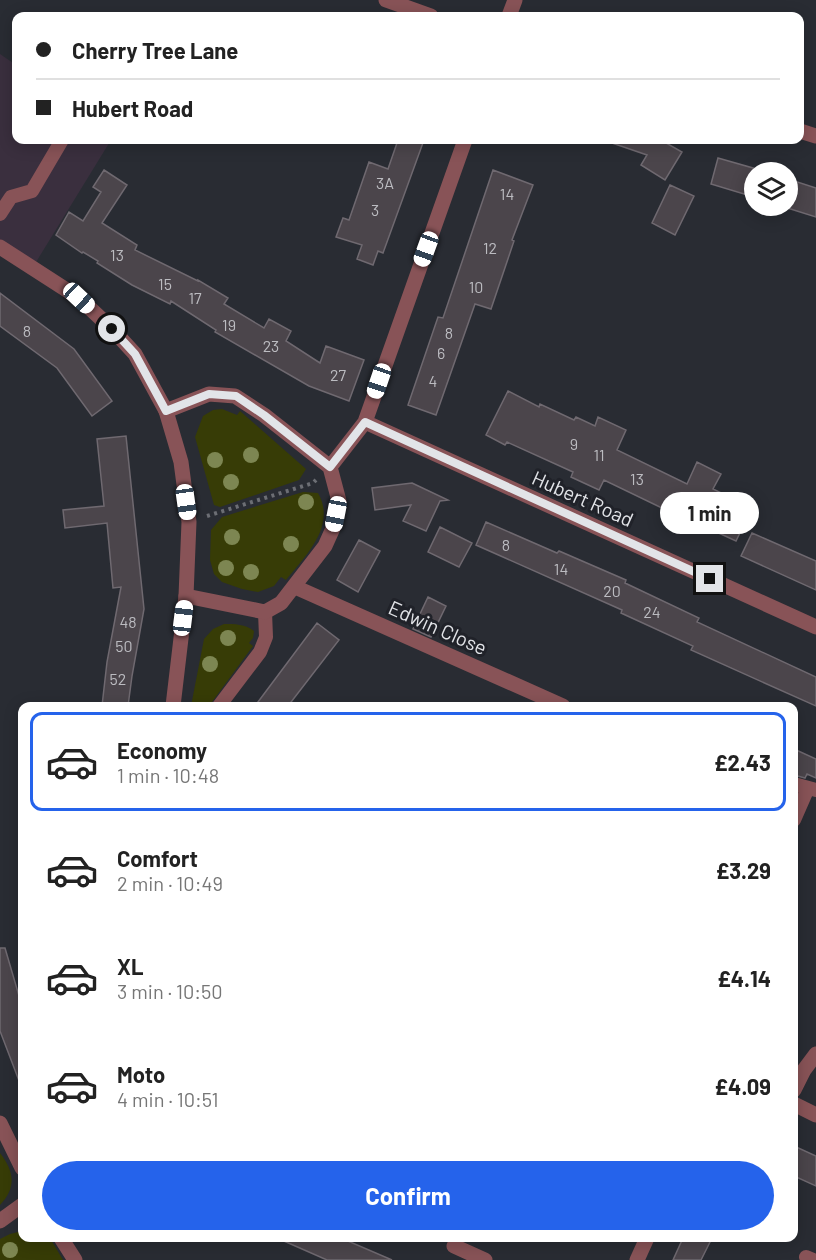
<!DOCTYPE html>
<html lang="en">
<head>
<meta charset="utf-8">
<style>
	:root { --surface:#fff; --page:#f2f2f2; --text:#222; --muted:#767676; --line:#e0e0e0; --accent:#2563eb }
	body { margin:0; font-family:Barlow,sans-serif; background:var(--page); color:var(--text); height:100vh; display:flex; flex-direction:column; font-size:22px; white-space:nowrap }
	* { box-sizing:border-box; margin:0 }
	p { font-size:20px; color:var(--muted) }
	.icon { flex:none; width:33px; height:33px; fill:none; stroke:currentColor; stroke-width:2; stroke-linecap:round; stroke-linejoin:round }
	.map { position:relative; flex:1; overflow:hidden }
	.drawer { position:absolute; left:18px; top:702px; width:780px; height:540px; display:flex; flex-direction:column; background:var(--surface); border-radius:12px; box-shadow:0 3px 15px #0003 }
	.drawer>* { flex:none }
	.banner { position:absolute; left:12px; top:12px; width:792px; height:132px; border-radius:12px; box-shadow:0 3px 15px #0003; display:grid; align-content:center; height:132px; padding:0 24px; background:var(--surface) }
	.fabs { position:absolute; left:744px; top:162px; display:grid; gap:12px }
	.fabs a { display:grid; place-items:center; width:54px; height:54px; border-radius:50%; background:var(--surface); box-shadow:0 3px 15px #0003; font-size:30px }
	.end { position:absolute; width:27px; height:27px; margin:-14px; border:8px solid #e2e4e8; background:#111; box-shadow:0 0 0 3px #111 }
	.from { border-radius:50% }
	.bubble { position:absolute; height:42px; border-radius:21px; background:var(--surface); box-shadow:0 3px 15px #0003; font-size:20px; font-weight:700; line-height:42px; text-align:center }
	.car { position:absolute; width:18px; height:36px; margin:-18px -9px; border-radius:8px; box-shadow:0 0 4px 2px #0007; background:linear-gradient(#fff 24%,#345 0 40%,#fff 0 76%,#345 0 86%,#fff 0) }
	.banner b { display:flex; align-items:center; gap:21px; height:57px; font-size:22px }
	.banner b+b { border-top:2px solid var(--line) }
	.banner i { width:15px; height:15px; background:var(--text) }
	ul { padding:10px 0 0; list-style:none }
	li { display:flex; align-items:center; gap:18px; height:99px; margin:0 12px 9px; padding:0 12px; border:3px solid transparent; border-radius:12px }
	li div { flex:1 }
	li b { display:block; font-size:22px }
	li em { font-style:normal; font-weight:700 }
	li.on { border-color:var(--accent) }
	li>.icon { width:54px; height:54px; stroke-width:1.5 }
	.primary-button { display:flex; gap:12px; margin-top:auto; padding:12px 24px }
	.primary-button a { flex:1; height:69px; border-radius:36px; background:var(--accent); color:#fff; font-size:24px; font-weight:700; line-height:69px; text-align:center }
	.map>svg:first-child { display:block }
	.commercial { fill:#3a2f3e }
	.green { fill:#373c06 }
	.building { fill:#4b454b; stroke:#6f6970; stroke-width:1.5 }
	.lines { fill:none; stroke-linecap:round; stroke-linejoin:round }
	.path { stroke:#6c6e74; stroke-width:4; stroke-dasharray:3 4.5; stroke-linecap:butt }
	.service { stroke:#885357; stroke-width:14 }
	.minor { stroke:#885357; stroke-width:15 }
	.tertiary { stroke:#885357; stroke-width:15 }
	.tree { fill:#7d8652 }
	.route { stroke:#e2e4e8; stroke-width:8 }
	.labels { text-anchor:middle; dominant-baseline:central; stroke-width:6; stroke-linejoin:round; paint-order:stroke }
	.number-label { font-size:16px; fill:#bcbcc1 }
	.street-label { font-size:20px; fill:#e2e4e8; stroke:#202229 }
</style>
</head>
<body>
<div class="map">
<svg width="816" height="1260" viewBox="0 0 816 1260">
	<rect width="100%" height="100%" fill="#292c33"/>
	<path class="commercial" d="M0,54L16,65V140H111L33,267L0,247Z"/>
	<path class="green" d="M222,409L237,415L240,411L306,469L299,480L220,507L214,505L195,437L203,416L213,410Z
		M303,492L318,493C337,526 305,556 286,580L281,577L274,586L258,592L242,589L222,582L214,574L210,560L211,530L222,517Z
		M224,624C234,624 246,624 254,631L253,638L249,643L253,646L209,706H191L204,639L213,629Z
		M0,1153C14,1171 17,1187 0,1205Z
		M22,1231V1238H50L63,1260H0V1239L10,1234Z"/>
	<path class="building" d="M398,140H424L383,253L378,251L373,265L357,259L362,245L336,237L343,218L349,220L369,162L388,169Z
		M613,140H661L682,152L665,180L641,165L647,155L612,143Z
		M718,158L767,172H754V197L711,184Z
		M104,170L127,185L102,223L137,245L135,250L198,281V280L228,298L224,304L264,328L269,319L291,331L286,341L320,363L326,346L364,360L349,401L309,386L215,332L216,330L171,301L170,304L132,285L97,263L98,261L83,252L82,253L56,235L69,212L83,221L101,192L93,187Z
		M493,170L533,185L512,240L514,241L491,309L475,304L436,415L408,405L438,317L443,318Z
		M788,179L816,188V217L781,206H788Z
		M670,185L694,196L675,235L652,223Z
		M0,293L74,349L112,401L92,416L57,368L0,326Z
		M508,391L539,407L540,404L574,420L576,417L595,426L598,417L626,430L617,450L687,484L697,462L721,474L713,489L752,508L736,541L710,529L713,522L670,501L666,510L604,480L599,490L571,477L573,472L507,442L505,445L486,435Z
		M126,436L144,609L132,676L128,706H102L107,662L121,587L113,588L107,523L65,528L63,510L104,506L97,439Z
		M412,483L448,500L440,501L426,531L403,521L411,505L375,510L372,488Z
		M486,522L557,553L559,551L626,580L625,583L699,618L697,622L816,677V706L691,650L693,646L621,613L622,610L476,545Z
		M440,527L472,543L459,567L428,552Z
		M752,533L816,561V590L741,556Z
		M359,540L380,551L358,592L337,580Z
		M428,597L446,606L431,637L413,629Z
		M317,623L339,640L288,706H255Z
		M794,749L816,759V778L807,774L805,778L794,775Z
		M0,948H5L22,1006V1085L21,1086L0,1031Z
		M794,1146L816,1156V1186L794,1176Z
		M277,1238H341L392,1260H327Z
		M683,1238H712L701,1260H673Z"/>
	<g class="lines">
		<path class="path" d="M207,516L313,483L316,480"/>
		<path class="service" d="M0,214L11,197L32,191L62,140
			M219,706L260,652L266,637L265,612
			M794,784L816,790
			M794,820L808,788
			M806,1257L813,1260"/>
		<path class="minor" d="M386,0L431,16
			M509,16L515,0
			M800,131L816,136
			M166,411L209,394L235,396L264,415L330,467L339,501L334,526L325,546L281,603L265,612L186,596
			M365,422L816,627
			M330,467L365,422L465,140
			M295,587L563,706
			M794,1090L804,1070L816,1054
			M0,1123L22,1168
			M0,1221L22,1205
			M61,1238L75,1260
			M454,1246L485,1260
			M637,1260L647,1238"/>
		<path class="tertiary" d="M0,247L79,298L112,329L135,354L166,411L181,462L189,522L186,596L173,706
			M794,1104L816,1115"/>
	</g>
	<g class="tree">
		<circle cx="251" cy="455" r="8"/>
		<circle cx="215" cy="460" r="8"/>
		<circle cx="231" cy="482" r="8"/>
		<circle cx="306" cy="502" r="8"/>
		<circle cx="232" cy="537" r="8"/>
		<circle cx="291" cy="544" r="8"/>
		<circle cx="226" cy="568" r="8"/>
		<circle cx="251" cy="572" r="8"/>
		<circle cx="228" cy="638" r="8"/>
		<circle cx="210" cy="664" r="8"/>
		<circle cx="10" cy="1250" r="8"/>
	</g>
	<g class="lines">
		<path class="route" d="M112,329L135,354L166,411L209,394L236,396L264,415L330,467L365,422L710,579"/>
	</g>
	<g class="labels">
		<g class="number-label">
			<text x="385" y="182">3A</text>
			<text x="507" y="193">14</text>
			<text x="375" y="209">3</text>
			<text x="490" y="247">12</text>
			<text x="117" y="254">13</text>
			<text x="165" y="283">15</text>
			<text x="476" y="286">10</text>
			<text x="195" y="297">17</text>
			<text x="229" y="324">19</text>
			<text x="27" y="330">8</text>
			<text x="449" y="332">8</text>
			<text x="271" y="345">23</text>
			<text x="441" y="352">6</text>
			<text x="338" y="374">27</text>
			<text x="433" y="380">4</text>
			<text x="574" y="443">9</text>
			<text x="599" y="454">11</text>
			<text x="637" y="478">13</text>
			<text x="506" y="544">8</text>
			<text x="561" y="568">14</text>
			<text x="612" y="590">20</text>
			<text x="652" y="611">24</text>
			<text x="128" y="621">48</text>
			<text x="124" y="645">50</text>
			<text x="118" y="678">52</text>
		</g>
		<g class="street-label">
			<text transform="translate(583 498) rotate(24)">Hubert Road</text>
			<text transform="translate(438 627) rotate(24)">Edwin Close</text>
		</g>
	</g>
</svg>
<div class="fabs">
<a><svg class="icon" aria-label="layers" viewBox="0 0 24 24"><path d="M12 4l9 5-9 5-9-5zM3 14l9 5 9-5"/></svg></a>
</div>
<i class="end from" style="left:112px;top:329px"></i>
<i class="end" style="left:710px;top:579px"></i>
<div class="bubble" style="left:660px;top:492px;width:99px">1 min</div>
<i class="car" style="left:426px;top:249px;rotate:200deg"></i>
<i class="car" style="left:79px;top:298px;rotate:133deg"></i>
<i class="car" style="left:379px;top:381px;rotate:199deg"></i>
<i class="car" style="left:186px;top:502px;rotate:172deg"></i>
<i class="car" style="left:336px;top:514px;rotate:191deg"></i>
<i class="car" style="left:183px;top:618px;rotate:7deg"></i>
<div class="banner">
<b><i class="from"></i>Cherry Tree Lane</b>
<b><i></i>Hubert Road</b>
</div>
<section class="drawer">
<ul>
<li class="on"><svg class="icon" aria-label="car" viewBox="0 0 24 24"><path d="M5 17H2v-5l4-1 3-4h7l3 4 3 1v5h-3M9 17h6M6 11h13"/><circle cx="7" cy="17" r="2"/><circle cx="17" cy="17" r="2"/></svg><div><b>Economy</b><p>1 min · 10:48</p></div><em>£2.43</em></li>
<li><svg class="icon" aria-label="car" viewBox="0 0 24 24"><path d="M5 17H2v-5l4-1 3-4h7l3 4 3 1v5h-3M9 17h6M6 11h13"/><circle cx="7" cy="17" r="2"/><circle cx="17" cy="17" r="2"/></svg><div><b>Comfort</b><p>2 min · 10:49</p></div><em>£3.29</em></li>
<li><svg class="icon" aria-label="car" viewBox="0 0 24 24"><path d="M5 17H2v-5l4-1 3-4h7l3 4 3 1v5h-3M9 17h6M6 11h13"/><circle cx="7" cy="17" r="2"/><circle cx="17" cy="17" r="2"/></svg><div><b>XL</b><p>3 min · 10:50</p></div><em>£4.14</em></li>
<li><svg class="icon" aria-label="car" viewBox="0 0 24 24"><path d="M5 17H2v-5l4-1 3-4h7l3 4 3 1v5h-3M9 17h6M6 11h13"/><circle cx="7" cy="17" r="2"/><circle cx="17" cy="17" r="2"/></svg><div><b>Moto</b><p>4 min · 10:51</p></div><em>£4.09</em></li>
</ul>
<div class="primary-button"><a>Confirm</a></div>
</section>
</div>
</body>
</html>
